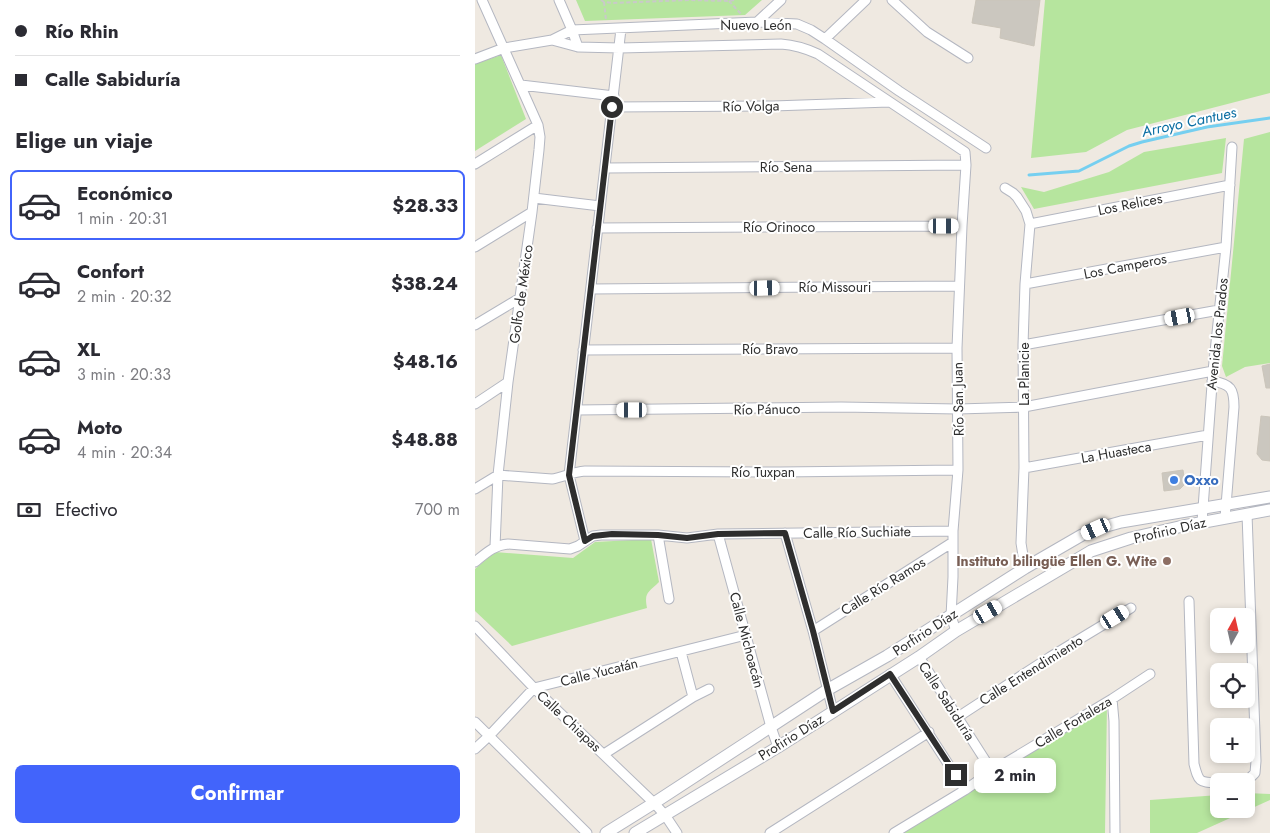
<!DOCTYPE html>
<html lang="es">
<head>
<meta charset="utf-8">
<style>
	:root { --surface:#fff; --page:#f2f2f3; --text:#2b2b33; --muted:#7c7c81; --line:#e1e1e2; --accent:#4264fb }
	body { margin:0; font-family:Jost,sans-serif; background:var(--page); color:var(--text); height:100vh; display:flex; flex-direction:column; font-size:19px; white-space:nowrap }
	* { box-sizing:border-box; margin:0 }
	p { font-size:16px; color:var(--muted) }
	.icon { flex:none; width:28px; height:28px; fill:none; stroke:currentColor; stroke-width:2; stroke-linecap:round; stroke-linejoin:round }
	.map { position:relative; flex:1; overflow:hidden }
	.sheet { display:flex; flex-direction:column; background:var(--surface); width:475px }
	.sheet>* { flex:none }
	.guide { display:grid; align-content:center; height:110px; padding:0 15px; background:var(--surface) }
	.needle { width:32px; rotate:8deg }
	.controls { position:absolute; left:735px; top:608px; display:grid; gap:10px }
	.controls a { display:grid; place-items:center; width:45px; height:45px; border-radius:8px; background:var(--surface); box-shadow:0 2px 8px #0003; font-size:25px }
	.end { position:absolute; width:22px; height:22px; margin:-11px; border:6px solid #2e2e2e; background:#fff; box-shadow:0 0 0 2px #fff }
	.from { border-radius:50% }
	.bubble { position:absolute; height:35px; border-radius:8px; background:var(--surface); box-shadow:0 2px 8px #0003; font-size:16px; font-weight:700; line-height:35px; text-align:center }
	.car { position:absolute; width:15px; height:30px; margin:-15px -8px; border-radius:6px; box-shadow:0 0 4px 1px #0007; background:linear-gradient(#fff 24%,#345 0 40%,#fff 0 76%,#345 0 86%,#fff 0) }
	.guide b { display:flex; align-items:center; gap:18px; height:48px; font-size:19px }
	.guide b+b { border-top:1px solid var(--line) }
	.guide i { width:12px; height:12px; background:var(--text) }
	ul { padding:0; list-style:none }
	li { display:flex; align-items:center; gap:15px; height:70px; margin:0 10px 8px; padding:0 5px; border:2px solid transparent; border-radius:8px }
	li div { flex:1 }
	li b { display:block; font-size:19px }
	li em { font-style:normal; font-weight:700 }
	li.selected { border-color:var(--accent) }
	li>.icon { width:45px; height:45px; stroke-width:1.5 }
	h2 { padding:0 15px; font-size:22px; line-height:60px }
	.pay { display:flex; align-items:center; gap:12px; height:55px; padding:0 15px; font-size:19px }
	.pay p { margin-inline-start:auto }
	.primary-button { display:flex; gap:10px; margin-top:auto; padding:10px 15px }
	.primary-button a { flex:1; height:58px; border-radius:8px; background:var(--accent); color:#fff; font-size:20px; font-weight:700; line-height:58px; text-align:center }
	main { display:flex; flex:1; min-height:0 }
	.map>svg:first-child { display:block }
	.green { fill:#b6e59e }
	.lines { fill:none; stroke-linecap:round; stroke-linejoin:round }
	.stream { stroke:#75cff0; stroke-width:3 }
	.building { fill:#cbc7bf; stroke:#cbc5ba }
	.minor-casing { stroke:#b4b7c1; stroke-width:11 }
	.tertiary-casing { stroke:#b4b7c1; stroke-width:13 }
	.path { stroke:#c9c9c9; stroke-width:2; stroke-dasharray:4 2.5; stroke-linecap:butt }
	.minor { stroke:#fff; stroke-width:9 }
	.tertiary { stroke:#fff; stroke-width:11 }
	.route { stroke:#2e2e2e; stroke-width:6 }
	.shop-dot { fill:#3f7fe0; stroke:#fff; stroke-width:2 }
	.education-dot { fill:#8d6e63; stroke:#fff; stroke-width:2 }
	.labels { text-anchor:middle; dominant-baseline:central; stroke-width:4; stroke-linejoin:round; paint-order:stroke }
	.street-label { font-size:14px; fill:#2e2e2e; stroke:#fff }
	.shop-label { font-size:14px; font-weight:bold; fill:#366cbe; stroke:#fff; text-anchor:start }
	.education-label { font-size:14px; font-weight:bold; fill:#785e54; stroke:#fff; text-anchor:end }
	.water-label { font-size:15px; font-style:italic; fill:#0d6fa3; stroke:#fff }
</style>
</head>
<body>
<main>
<section class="sheet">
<div class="guide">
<b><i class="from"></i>Río Rhin</b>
<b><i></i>Calle Sabiduría</b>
</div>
<h2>Elige un viaje</h2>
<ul>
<li class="selected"><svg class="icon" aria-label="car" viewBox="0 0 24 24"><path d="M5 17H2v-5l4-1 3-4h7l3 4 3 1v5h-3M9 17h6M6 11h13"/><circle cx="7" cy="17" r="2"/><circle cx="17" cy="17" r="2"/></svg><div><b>Económico</b><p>1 min · 20:31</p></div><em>$28.33</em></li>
<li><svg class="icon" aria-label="car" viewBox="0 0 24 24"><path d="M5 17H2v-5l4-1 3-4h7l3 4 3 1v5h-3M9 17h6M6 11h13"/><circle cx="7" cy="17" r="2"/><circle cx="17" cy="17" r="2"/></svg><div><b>Confort</b><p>2 min · 20:32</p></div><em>$38.24</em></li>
<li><svg class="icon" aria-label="car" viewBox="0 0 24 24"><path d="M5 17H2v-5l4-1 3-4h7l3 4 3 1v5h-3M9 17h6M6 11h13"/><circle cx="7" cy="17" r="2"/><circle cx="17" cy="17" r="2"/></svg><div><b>XL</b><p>3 min · 20:33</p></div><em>$48.16</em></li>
<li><svg class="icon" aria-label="car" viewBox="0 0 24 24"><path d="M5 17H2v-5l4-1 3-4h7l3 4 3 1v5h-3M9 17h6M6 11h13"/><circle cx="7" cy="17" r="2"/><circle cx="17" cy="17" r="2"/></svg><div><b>Moto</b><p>4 min · 20:34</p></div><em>$48.88</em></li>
</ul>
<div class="pay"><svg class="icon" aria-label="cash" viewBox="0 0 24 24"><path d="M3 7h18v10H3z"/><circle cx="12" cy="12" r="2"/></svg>Efectivo<p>700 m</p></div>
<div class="primary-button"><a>Confirmar</a></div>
</section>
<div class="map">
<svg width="795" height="833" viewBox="0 0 795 833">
	<rect width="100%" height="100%" fill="#efe9e1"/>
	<path class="green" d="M101,0H287L270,15L110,21Z
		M570,0H795V93L652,130L611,152L556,158Z
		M26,55L51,119L0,151V64Z
		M795,132V363L770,367L751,377L747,366L769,139Z
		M751,138L747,173L559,209L546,187L569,192L634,172L669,152Z
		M176,539L184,582C173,593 169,592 172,608L37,646L0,611V569L20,552L98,558L120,542Z
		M632,704L630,833H427Z
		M771,793L795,794V800L722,833H675V800L744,795V809H771Z"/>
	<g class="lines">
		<path class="stream" d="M554,175L604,171L654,146L667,142L732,127L795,118"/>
	</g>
	<path class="building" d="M501,0H565L559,46L525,38L526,28L497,23Z
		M795,364V388H791L787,366Z
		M786,416L795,417V461L787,460L782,454Z
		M708,470L710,484L705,489L689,491L687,473Z"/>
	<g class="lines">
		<g class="minor-casing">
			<path id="minor" d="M7,0L63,125L65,137L64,150L57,212L33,382L23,475L20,547
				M84,0L97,30L103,47
				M417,0L452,32L493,58
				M282,22L306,0
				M350,39L391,0
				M77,40L103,47L145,48L306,44C320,45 330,48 343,54L490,152L491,165L487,226L482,348L483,470L478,531V577L476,616L481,631
				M0,59L29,48L77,40L97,30L282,22L322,24L336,30L350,39L424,91L511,148
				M46,85L139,96
				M137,107L298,106L414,102
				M0,164L63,125
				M131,168L491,165
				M530,188L538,193L542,197L551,211L555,224L550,284L548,345L549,468L546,543L550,568
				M59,198L125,206
				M555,224L755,185
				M122,228L487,226
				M0,247L57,212
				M550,284L751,247
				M116,289L484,286
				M0,325L45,298
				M548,345L744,310
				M108,350L482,348
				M737,381C756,384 759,389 759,407L750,518
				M0,404L33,382
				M102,410L366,407L483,409L549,407L738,371
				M549,468L733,435
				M0,489L23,475L77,479C88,477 98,472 110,471L305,472L483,470
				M727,522L738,371L751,247L757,147
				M310,533L338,631L358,711
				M243,534L296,727L303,747
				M183,535L194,599
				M110,541L94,475L146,29
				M0,562C10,554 19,545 33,544L95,549L103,546L118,536L126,535H183L212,538L243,534L478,531
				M714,601L719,764C724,783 724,782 744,783
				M0,626L59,688L179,803L190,815L202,833
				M338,631L478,542
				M206,652L218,697
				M444,657L517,771
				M415,674L490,790
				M637,699L639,721L640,833
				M483,717L575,657L656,608
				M0,722L112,833
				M0,749L14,736L59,688L271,635
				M129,754L218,697L234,689
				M771,782L780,773L781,761L772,514
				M295,833L454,732
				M419,833L490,790L517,771L637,699L675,674"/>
		</g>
		<g class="tertiary-casing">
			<path id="tertiary" d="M131,833L179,803L352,690L412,656L550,568L607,535L621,529L646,522L795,497
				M160,833L303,747L444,657L481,631L616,551L656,538L708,526L795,510"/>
		</g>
		<path class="path" d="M126,0L129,2L138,3L214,0L254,1L259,0
			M254,1L266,14
			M129,2L131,20"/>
		<use href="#minor" class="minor"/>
		<use href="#tertiary" class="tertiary"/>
	</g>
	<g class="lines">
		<path class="route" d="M137,107L94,475L110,541L118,536L137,534L183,535L212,538L243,534L310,533L338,631L358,711L415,674L481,775"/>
	</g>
	<circle class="shop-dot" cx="699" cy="480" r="5"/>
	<circle class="education-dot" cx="692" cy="561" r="5"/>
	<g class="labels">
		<g class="street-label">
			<text x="281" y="25">Nuevo León</text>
			<text transform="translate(276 106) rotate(-1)">Río Volga</text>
			<text x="311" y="167">Río Sena</text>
			<text transform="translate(655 204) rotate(-11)">Los Relices</text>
			<text x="304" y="227">Río Orinoco</text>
			<text transform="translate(650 266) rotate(-11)">Los Camperos</text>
			<text x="360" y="287">Río Missouri</text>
			<text transform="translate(46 294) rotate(-82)">Golfo de México</text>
			<text transform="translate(742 334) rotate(-84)">Avenida los Prados</text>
			<text x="295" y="349">Río Bravo</text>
			<text transform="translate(549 374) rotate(-90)">La Planicie</text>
			<text transform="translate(483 399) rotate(-91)">Río San Juan</text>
			<text transform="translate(292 409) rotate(-1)">Río Pánuco</text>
			<text transform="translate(641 452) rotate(-10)">La Huasteca</text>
			<text x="288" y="472">Río Tuxpan</text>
			<text transform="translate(695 530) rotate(-13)">Profirio Díaz</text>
			<text transform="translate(382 532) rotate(-1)">Calle Río Suchiate</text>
			<text transform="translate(408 586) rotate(-32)">Calle Río Ramos</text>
			<text transform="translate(450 632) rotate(-33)">Porfirio Díaz</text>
			<text transform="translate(272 640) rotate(75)">Calle Michoacán</text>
			<text transform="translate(556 670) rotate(-32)">Calle Entendimiento</text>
			<text transform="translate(124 672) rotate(-14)">Calle Yucatán</text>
			<text transform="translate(472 701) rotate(57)">Calle Sabiduría</text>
			<text transform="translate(94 721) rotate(43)">Calle Chiapas</text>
			<text transform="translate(598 722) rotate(-31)">Calle Fortaleza</text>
			<text transform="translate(316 737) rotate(-32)">Profirio Díaz</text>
		</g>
		<g class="shop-label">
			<text x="709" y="480">Oxxo</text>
		</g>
		<g class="education-label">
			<text x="682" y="561">Instituto bilingüe Ellen G. Wite</text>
		</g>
		<g class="water-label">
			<text transform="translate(714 122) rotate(-12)">Arroyo Cantues</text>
		</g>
	</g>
</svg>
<div class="controls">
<a><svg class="needle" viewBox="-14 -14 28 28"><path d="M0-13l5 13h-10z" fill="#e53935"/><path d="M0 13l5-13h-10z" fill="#7c7c81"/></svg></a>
<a><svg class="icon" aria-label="locate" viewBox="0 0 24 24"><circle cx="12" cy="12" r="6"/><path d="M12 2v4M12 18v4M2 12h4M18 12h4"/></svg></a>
<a>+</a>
<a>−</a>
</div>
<i class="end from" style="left:137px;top:107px"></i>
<i class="end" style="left:481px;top:775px"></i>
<div class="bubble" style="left:499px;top:758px;width:82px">2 min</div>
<i class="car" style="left:469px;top:226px;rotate:90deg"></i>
<i class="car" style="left:290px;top:288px;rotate:89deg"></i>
<i class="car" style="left:705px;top:317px;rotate:260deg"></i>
<i class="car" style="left:157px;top:410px;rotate:270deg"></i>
<i class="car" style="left:621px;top:529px;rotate:246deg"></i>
<i class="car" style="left:513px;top:612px;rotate:60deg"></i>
<i class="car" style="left:640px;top:617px;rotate:59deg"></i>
</div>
</main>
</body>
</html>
